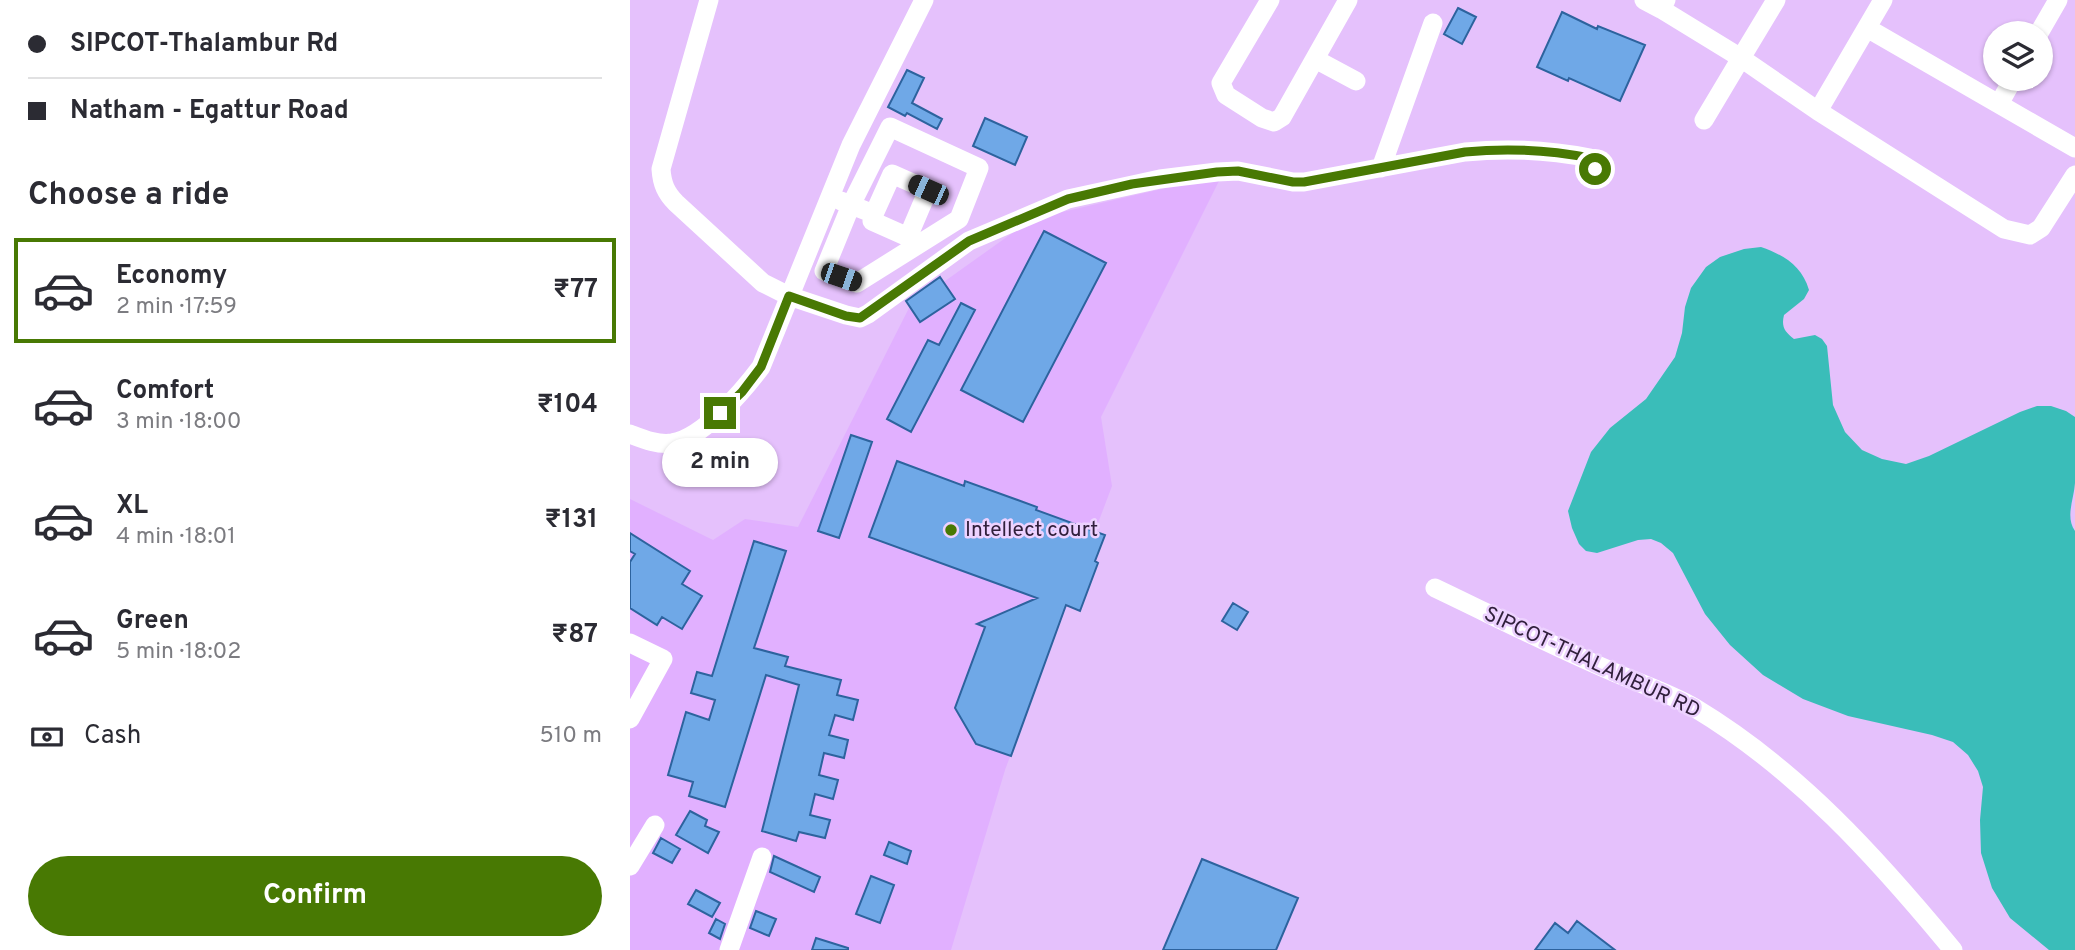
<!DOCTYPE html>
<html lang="en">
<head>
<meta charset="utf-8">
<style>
	:root { --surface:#fff; --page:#f2f2f3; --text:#2b2b33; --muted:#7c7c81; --line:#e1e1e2; --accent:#487903 }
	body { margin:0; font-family:Overpass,sans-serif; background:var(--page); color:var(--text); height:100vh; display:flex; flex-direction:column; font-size:26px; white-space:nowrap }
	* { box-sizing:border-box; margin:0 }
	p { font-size:23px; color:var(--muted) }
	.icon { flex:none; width:38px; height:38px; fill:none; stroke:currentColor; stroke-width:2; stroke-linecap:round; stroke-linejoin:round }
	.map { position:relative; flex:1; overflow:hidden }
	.details { display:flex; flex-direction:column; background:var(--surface); width:630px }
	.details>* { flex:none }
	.banner { display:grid; align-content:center; height:154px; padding:0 28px; background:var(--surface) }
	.controls { position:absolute; left:1353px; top:21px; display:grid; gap:14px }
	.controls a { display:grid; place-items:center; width:70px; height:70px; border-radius:50%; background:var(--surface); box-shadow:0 2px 5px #0004; font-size:35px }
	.end { position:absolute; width:32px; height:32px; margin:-16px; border:9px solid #487903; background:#fff; box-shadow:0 0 0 4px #fff }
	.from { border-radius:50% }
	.bubble { position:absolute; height:49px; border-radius:24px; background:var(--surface); box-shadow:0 2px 5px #0004; font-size:23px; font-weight:700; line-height:49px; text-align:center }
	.car { position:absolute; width:21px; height:42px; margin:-21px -10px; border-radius:9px; box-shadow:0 0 5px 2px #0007; background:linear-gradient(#222 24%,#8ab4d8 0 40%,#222 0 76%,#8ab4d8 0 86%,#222 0) }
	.banner b { display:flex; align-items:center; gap:24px; height:66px; font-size:26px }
	.banner b+b { border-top:2px solid var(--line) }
	.banner i { width:18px; height:18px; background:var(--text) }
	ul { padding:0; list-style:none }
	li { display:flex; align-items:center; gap:21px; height:105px; margin:0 14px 10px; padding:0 14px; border:4px solid transparent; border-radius:0px }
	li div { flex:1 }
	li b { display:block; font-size:26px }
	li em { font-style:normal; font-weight:700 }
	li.current { border-color:var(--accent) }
	li>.icon { width:63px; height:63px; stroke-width:1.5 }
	h2 { padding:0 28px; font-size:32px; line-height:84px }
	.pay { display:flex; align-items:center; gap:18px; height:77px; padding:0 28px; font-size:26px }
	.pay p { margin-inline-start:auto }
	.button { display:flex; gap:14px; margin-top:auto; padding:14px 28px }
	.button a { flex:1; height:80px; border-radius:42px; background:var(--accent); color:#fff; font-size:28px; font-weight:700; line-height:80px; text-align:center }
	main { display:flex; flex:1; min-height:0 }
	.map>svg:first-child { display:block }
	.built { fill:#e1b0ff }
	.water { fill:#3abdb9 }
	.building { fill:#6fa8e7; stroke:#2d639e; stroke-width:2 }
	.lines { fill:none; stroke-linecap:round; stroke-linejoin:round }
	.minor { stroke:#fff; stroke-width:19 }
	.route { stroke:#487903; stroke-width:9 }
	.poi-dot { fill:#487903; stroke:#edd2ff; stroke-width:2.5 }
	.labels { text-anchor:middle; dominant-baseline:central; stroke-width:5; stroke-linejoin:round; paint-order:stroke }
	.poi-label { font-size:21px; fill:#31203c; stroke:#edd2ff; text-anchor:start }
	.street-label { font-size:21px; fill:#31203c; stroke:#edd2ff }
</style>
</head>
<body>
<main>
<section class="details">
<div class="banner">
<b><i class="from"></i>SIPCOT-Thalambur Rd</b>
<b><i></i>Natham - Egattur Road</b>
</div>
<h2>Choose a ride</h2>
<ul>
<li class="current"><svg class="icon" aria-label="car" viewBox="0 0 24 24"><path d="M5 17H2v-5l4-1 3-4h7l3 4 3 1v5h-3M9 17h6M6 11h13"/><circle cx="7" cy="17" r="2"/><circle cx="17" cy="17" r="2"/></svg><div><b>Economy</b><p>2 min · 17:59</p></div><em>₹77</em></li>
<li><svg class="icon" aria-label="car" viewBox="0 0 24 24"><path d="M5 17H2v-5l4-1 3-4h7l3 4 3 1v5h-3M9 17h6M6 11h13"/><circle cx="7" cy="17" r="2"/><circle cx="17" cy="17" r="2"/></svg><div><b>Comfort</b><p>3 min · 18:00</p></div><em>₹104</em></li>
<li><svg class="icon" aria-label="car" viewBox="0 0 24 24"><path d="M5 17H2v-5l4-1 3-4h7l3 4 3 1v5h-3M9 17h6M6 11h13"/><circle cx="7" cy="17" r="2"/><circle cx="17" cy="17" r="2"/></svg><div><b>XL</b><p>4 min · 18:01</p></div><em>₹131</em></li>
<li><svg class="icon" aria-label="car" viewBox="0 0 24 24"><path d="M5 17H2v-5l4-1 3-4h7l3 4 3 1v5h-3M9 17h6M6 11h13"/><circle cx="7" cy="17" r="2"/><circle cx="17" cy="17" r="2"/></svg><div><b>Green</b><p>5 min · 18:02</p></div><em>₹87</em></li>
</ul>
<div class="pay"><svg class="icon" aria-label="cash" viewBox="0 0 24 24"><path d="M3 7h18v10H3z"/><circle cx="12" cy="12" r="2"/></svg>Cash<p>510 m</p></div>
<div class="button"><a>Confirm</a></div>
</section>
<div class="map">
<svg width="1445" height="950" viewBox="0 0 1445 950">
	<rect width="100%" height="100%" fill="#e5c1fc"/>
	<path class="built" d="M592,175L471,417L482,486L375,770L321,950H0V499L83,540L115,519L168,527L280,306L402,219Z"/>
	<path class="water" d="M1131,247C1154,255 1172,266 1179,290L1174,299L1154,315C1151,327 1155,332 1164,339L1185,335L1192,339L1197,346L1203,405L1215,432L1232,450L1252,459L1276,464L1299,456L1390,412L1407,406H1421L1436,411L1445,417C1445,439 1445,461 1445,483C1444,499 1435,517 1445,531V950H1419L1380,918L1362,888L1351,853L1350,820L1353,787L1348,771L1338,755L1323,742L1302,735L1218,716L1173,699L1133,675L1100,645L1075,614L1043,553L1031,543L1021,539L1008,540L967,553L956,551L949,544L942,528L938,511L961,452L980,428L1016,399L1045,357L1052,333L1055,307L1061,288L1076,267L1090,257L1114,249Z"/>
	<path class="building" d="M828,8L846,17L832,44L814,34Z
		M932,12L967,29L968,26L1015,45L990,101L939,78L938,81L907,67Z
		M277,70L294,78L282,103L312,119L307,129L277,113L275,116L258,107Z
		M355,118L397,137L385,165L343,146Z
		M414,231L476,263L393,422L331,390Z
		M310,277L325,299L290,322L276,301Z
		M331,303L345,310L281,432L257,419L298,340L309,345Z
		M221,435L242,442L209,538L188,531Z
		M267,461L334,486L335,481L407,507L406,510L475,535L465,561L468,563L450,611L436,605L381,756L346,744L325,708L355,627L347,624L407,598L239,537Z
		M0,533L60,571L52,584L72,596L52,629L32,617L27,625L0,608V562L5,554L0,551Z
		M124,541L156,551L124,648L158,657L155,666L211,680L207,695L228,700L223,720L205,715L199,735L218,740L214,758L194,753L189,775L208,780L203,799L185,794L180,815L200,820L195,838L169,832L166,841L132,831L169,685L136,675L95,807L59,796L63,782L38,775L56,712L79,720L85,700L61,693L67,672L82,676Z
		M603,603L618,612L607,630L592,621Z
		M60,811L77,820L75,826L89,832L78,853L46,835Z
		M31,838L50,849L42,863L23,853Z
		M259,842L281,851L277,864L254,855Z
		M144,856L190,877L184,892L140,872Z
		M572,859L668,898L646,950H533Z
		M241,876L264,885L250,923L226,914Z
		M66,890L90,903L82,917L58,904Z
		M126,911L146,919L139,936L120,928Z
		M86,919L95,924L90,939L79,933Z
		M947,921L985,950H905L925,923L938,933Z
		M186,938L218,948V950H182Z"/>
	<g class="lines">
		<path class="minor" d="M79,0L31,169C32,184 36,193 46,203L133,283L159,296L216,315L230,318L238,314L339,241L438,199L530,179L587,172L608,171L663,182H674L835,152C876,148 920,150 960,158L965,169
			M640,0L591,83L596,95L632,118L644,122L652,117L718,0
			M1014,0L1031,9L1036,0
			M1146,0L1111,58L1188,111L1374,229L1400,235L1411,228L1445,175
			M1031,9L1111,58L1074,120
			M1237,28L1445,148
			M1409,33L1428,0
			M685,59L726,81
			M1369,104L1383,79
			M1188,111L1253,0
			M260,127L349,168L329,219L227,283L194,271L221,205Z
			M751,168L803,23
			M211,201L244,214L262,174L298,190L278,237L242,221L244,214
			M0,434C13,439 27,445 42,443C73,438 113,391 131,367L221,145L294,0
			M805,588C866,617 926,648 988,674C1014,685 1041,694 1065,708C1168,770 1247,858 1323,950
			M0,643L33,659L0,719
			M0,866L25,825
			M99,950L132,857"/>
	</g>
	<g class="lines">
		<path class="route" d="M90,413L112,392L131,367L159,296L216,316L230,318L339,241L438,199L502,184L587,172L608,171L663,182H674L835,152C876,148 920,150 960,158L965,169"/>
	</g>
	<circle class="poi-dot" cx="321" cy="530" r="7"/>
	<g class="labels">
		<g class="poi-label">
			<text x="335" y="530">Intellect court</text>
		</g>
		<g class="street-label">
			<text transform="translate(962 663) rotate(25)">SIPCOT-THALAMBUR RD</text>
		</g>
	</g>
</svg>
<div class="controls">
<a><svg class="icon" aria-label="layers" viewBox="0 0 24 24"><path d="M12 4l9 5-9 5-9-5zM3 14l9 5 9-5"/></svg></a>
</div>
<i class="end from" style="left:965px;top:169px"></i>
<i class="end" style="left:90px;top:413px"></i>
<div class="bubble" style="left:32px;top:438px;width:116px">2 min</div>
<i class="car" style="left:298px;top:190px;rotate:294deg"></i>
<i class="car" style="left:211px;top:277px;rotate:109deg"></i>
</div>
</main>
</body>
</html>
